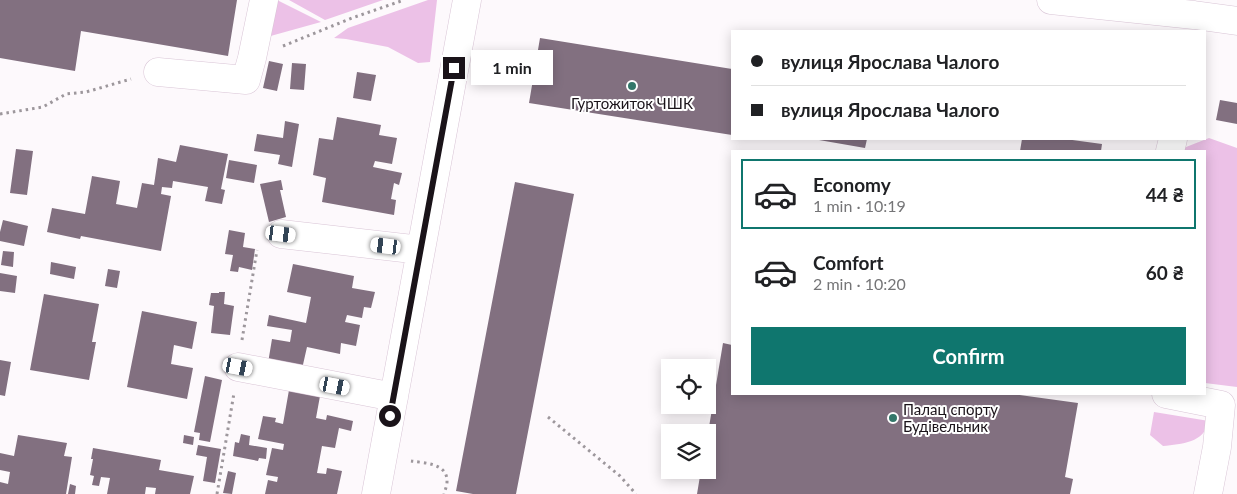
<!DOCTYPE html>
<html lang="en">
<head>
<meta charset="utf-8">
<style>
	:root { --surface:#fff; --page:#f6f6f6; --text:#202124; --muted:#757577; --line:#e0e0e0; --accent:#0f766e }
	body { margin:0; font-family:Lato,sans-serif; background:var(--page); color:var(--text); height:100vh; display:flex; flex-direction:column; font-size:19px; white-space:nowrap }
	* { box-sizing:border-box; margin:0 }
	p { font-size:16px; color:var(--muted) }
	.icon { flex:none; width:28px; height:28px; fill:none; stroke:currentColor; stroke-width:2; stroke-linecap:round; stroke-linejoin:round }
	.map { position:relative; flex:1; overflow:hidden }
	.details { position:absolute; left:731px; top:150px; width:475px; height:245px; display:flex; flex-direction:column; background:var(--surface); border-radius:0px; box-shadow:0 2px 12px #0003 }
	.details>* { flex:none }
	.banner { position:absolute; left:731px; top:30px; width:475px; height:110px; border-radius:0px; box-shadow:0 2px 12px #0003; display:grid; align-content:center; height:110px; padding:0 20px; background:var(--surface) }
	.controls { position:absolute; left:661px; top:359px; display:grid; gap:10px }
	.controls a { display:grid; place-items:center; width:55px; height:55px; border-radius:0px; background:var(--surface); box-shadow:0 2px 12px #0003; font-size:25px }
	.end { position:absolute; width:22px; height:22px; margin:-11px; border:6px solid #1a1319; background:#fff; box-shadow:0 0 0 2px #fff }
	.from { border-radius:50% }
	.bubble { position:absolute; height:35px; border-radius:0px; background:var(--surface); box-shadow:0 2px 12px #0003; font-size:16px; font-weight:700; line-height:35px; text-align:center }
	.car { position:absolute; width:15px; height:30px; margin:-15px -8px; border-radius:6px; box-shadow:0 0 4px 1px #0007; background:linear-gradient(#fff 24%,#345 0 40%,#fff 0 76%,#345 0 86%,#fff 0) }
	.banner b { display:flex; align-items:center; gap:18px; height:48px; font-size:19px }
	.banner b+b { border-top:1px solid var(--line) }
	.banner i { width:12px; height:12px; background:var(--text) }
	ul { padding:9px 0 0; list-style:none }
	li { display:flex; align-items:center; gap:15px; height:70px; margin:0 10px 8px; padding:0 10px; border:2px solid transparent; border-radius:0px }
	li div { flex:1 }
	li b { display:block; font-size:19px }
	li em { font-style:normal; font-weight:700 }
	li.current { border-color:var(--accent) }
	li>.icon { width:45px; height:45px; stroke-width:1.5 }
	.primary-button { display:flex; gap:10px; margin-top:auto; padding:10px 20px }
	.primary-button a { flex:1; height:58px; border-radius:0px; background:var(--accent); color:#fff; font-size:20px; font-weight:700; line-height:58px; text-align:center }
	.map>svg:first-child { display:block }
	.green { fill:#ecc1e7 }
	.building { fill:#827080 }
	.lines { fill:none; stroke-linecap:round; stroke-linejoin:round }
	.minor-casing { stroke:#d9c5d6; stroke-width:29 }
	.path { stroke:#9d979c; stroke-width:3; stroke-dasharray:2.5 4; stroke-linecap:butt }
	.minor { stroke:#fff; stroke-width:28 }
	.route { stroke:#1a1319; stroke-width:6 }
	.poi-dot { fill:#33776a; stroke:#fff; stroke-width:2 }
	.labels { text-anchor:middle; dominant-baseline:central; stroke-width:4; stroke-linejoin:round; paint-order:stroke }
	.poi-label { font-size:15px; fill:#1a1319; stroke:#fff }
</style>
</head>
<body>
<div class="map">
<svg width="1237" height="494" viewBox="0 0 1237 494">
	<rect width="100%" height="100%" fill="#fdf9fc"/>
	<path class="green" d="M274,0H277L321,22L267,37Z
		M289,0H383L325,20Z
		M428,0H437L430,62L418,63L388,47L346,39L334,38L348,28Z
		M1209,138L1237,148V387L1205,383V151H1180L1181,149Z
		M1154,412L1209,421C1204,443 1182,444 1163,446L1150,435Z"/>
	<path class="building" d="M0,0H237L228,56L81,31L75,71L0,58Z
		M540,38L732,69V135L529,103Z
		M269,61L283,64L277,91L263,88Z
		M292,63L306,64L304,90L290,89Z
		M357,72L376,75L371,101L353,98Z
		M1220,100L1237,103V124L1216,120Z
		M337,117L381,125L379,135L397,138L392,164L375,161L373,167L402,173L399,185L394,183L391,199L396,200L394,215L322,202L326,178L313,175L319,138L333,140Z
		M285,121L299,124L292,167L278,164L280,155L254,151L257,134L283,138Z
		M819,139H867L865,148L819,140Z
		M1022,139H1065L1102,144L1101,151H1020Z
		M180,145L228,154L221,189L225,190L222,204L205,201L208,187L173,181L172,188L162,187L161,194L171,196L161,251L81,236L80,239L47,232L52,208L85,214L92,176L120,181L116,204L137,208L142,183L154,185L158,158L176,162Z
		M16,149L33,151L27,195L10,193Z
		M229,160L257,165L254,183L226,178Z
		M281,180L283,190H280L286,217L269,222L260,184Z
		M515,182L574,194L516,494H473L456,491Z
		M3,220L28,226L24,246L0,241V232Z
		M229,230L245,233L243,247L255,249L252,270L239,267L238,272L230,271L233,255L225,254Z
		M3,251L14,252L13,267L1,265Z
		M51,262L76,267L74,279L50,274Z
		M293,264L354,276L352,288L375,292L371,308L364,307L362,318L347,315L345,322L360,325L356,346L341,343L340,354L307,347L302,369L268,363L272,339L290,342L292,330L267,326L269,315L306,323L311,297L287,292Z
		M108,269L120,271L117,288L105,286Z
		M0,273L17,276L15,293L0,291Z
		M219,292H225L224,304L234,306L230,335L211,333L214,306L209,305L211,293H219Z
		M44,294L99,304L92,342H96L89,380L30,370Z
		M142,311L197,322L192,349L174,345L171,364L193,368L187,399L127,387Z
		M723,343L732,345V394H1013L1078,403L1065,477L1073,479L1070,494H697L701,470H708V433Z
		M0,360L11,362L5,396L0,395Z
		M205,376L222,380L210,442L199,440L200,433L194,432Z
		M289,390L320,396L316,418L326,420L327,415L353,421L351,431L339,428L335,448L322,446L317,473L326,474L327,468L342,471L337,494H265L268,480L277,482L278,477L266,475L272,448L283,450L284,444L258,439L263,416L276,418L275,422L283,424Z
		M241,434L250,436L249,445L267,448L266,459L259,458L258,461L233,456L235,442L239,443Z
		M18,435L67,443L64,456L72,457L66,494H0V482L8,484L10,472L0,470V453L14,456Z
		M184,435L194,437L193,445L183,443Z
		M198,445L221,449L215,483L203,481L207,457L196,455Z
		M93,448L161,460L159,470L194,476L190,494H155L156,488L146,487L145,494H107L110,478L101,477L99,486L92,485L94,476L90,475L93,459H91Z
		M228,471L236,473L232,494L223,493Z
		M70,484L76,486L75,494H68Z"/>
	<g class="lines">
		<g class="minor-casing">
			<path id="minor" d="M1051,0L1194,15L1237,21
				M158,72L246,80L252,58L264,0
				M1170,151L1173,139
				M281,234L421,250
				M238,367L394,397
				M1166,394L1221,405L1217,447L1208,494
				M376,494L467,0"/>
		</g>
		<path class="path" d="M283,46L352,18L404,0
			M0,114L43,107L66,94L86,92L131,79
			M242,340L257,250
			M548,417L620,476L636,494
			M411,461C424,463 448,463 447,482C447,486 445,490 444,494
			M217,494L234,393"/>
		<use href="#minor" class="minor"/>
	</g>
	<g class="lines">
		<path class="route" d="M390,416L454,68"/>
	</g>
	<g class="poi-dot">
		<circle cx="632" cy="86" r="5"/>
		<circle cx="893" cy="418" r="5"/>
	</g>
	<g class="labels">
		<g class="poi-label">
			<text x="632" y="103">Гуртожиток ЧШК</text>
			<text x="903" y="409" text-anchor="start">Палац спорту<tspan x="903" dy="17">Будівельник</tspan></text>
		</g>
	</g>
</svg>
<div class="controls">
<a><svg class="icon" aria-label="locate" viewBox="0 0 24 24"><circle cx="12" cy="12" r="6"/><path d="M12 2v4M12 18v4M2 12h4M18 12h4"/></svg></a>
<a><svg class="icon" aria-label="layers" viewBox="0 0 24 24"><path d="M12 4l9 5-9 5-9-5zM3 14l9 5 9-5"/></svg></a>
</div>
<i class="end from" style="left:390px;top:416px"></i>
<i class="end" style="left:454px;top:68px"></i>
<div class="bubble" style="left:471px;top:50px;width:82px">1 min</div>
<i class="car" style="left:281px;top:234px;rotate:97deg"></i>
<i class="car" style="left:386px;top:246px;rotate:277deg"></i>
<i class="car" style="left:238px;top:367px;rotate:101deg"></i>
<i class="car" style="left:335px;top:386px;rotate:101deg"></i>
<div class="banner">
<b><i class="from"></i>вулиця Ярослава Чалого</b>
<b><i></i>вулиця Ярослава Чалого</b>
</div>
<section class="details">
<ul>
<li class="current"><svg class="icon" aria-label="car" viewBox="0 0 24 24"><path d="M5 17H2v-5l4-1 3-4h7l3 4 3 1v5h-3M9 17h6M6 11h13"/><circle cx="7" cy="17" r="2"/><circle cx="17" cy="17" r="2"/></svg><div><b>Economy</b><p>1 min · 10:19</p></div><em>44 ₴</em></li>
<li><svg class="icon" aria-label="car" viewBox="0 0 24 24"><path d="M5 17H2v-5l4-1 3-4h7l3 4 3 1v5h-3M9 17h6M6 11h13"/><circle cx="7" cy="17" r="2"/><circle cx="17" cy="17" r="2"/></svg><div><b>Comfort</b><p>2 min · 10:20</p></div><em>60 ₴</em></li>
</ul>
<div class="primary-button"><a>Confirm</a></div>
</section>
</div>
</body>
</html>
